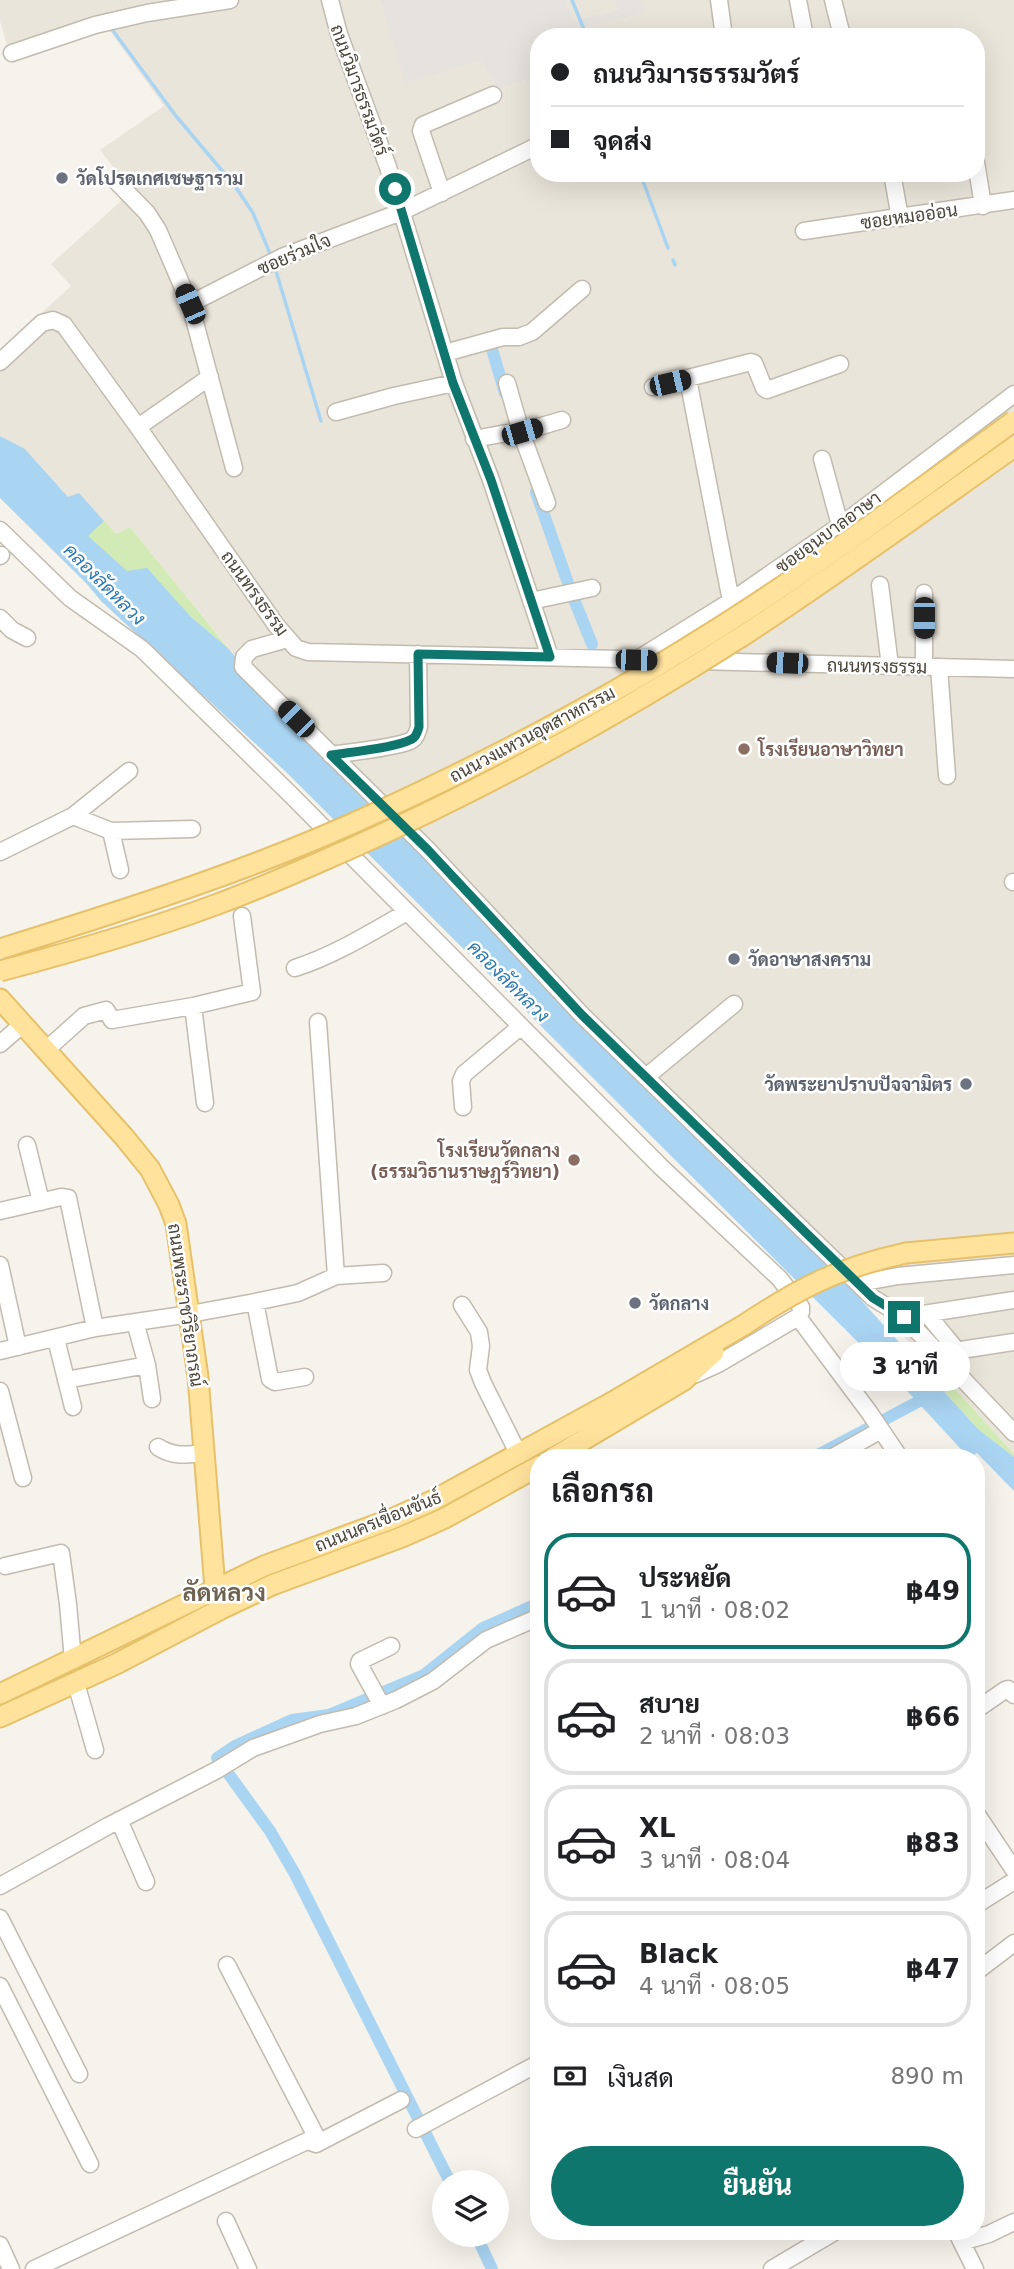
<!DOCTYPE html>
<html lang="th">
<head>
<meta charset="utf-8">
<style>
	:root { --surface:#fff; --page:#f2f2f2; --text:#202124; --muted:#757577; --line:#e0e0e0; --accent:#0f766e }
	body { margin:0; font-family:"DejaVu Sans",Sarabun,sans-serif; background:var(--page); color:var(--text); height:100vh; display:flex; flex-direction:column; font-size:26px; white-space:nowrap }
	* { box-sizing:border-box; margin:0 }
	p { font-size:23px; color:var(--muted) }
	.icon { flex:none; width:38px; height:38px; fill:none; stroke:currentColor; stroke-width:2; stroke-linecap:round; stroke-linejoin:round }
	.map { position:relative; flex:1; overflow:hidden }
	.drawer { position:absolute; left:530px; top:1449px; width:455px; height:791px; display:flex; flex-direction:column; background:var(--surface); border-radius:28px; box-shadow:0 7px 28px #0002 }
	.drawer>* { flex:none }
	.top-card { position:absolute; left:530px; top:28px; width:455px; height:154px; border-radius:28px; box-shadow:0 7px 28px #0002; display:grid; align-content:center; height:154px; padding:0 21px; background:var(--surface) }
	.buttons { position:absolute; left:432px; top:2170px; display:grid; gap:14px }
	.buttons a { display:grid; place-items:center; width:77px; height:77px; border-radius:50%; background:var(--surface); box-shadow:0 7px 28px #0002; font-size:35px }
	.end { position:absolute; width:32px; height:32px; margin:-16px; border:9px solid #0f766e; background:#fff; box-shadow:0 0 0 4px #fff }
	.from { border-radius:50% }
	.bubble { position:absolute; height:49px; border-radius:24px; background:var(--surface); box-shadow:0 7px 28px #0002; font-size:23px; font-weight:700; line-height:49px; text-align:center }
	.car { position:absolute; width:21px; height:42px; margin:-21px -10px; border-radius:9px; box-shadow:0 0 5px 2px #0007; background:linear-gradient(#222 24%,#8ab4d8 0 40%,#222 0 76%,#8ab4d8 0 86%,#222 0) }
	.top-card b { display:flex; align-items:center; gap:24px; height:66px; font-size:26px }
	.top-card b+b { border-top:2px solid var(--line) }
	.top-card i { width:18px; height:18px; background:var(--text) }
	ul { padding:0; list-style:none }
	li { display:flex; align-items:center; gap:21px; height:116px; margin:0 14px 10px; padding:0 7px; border:4px solid var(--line); border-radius:28px }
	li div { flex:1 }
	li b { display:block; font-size:26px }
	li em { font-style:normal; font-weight:700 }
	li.current { border-color:var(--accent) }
	li>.icon { width:63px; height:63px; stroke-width:1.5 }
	h2 { padding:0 21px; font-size:32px; line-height:84px }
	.pay { display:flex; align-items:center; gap:18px; height:77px; padding:0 21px; font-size:26px }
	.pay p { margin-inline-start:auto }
	.button { display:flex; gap:14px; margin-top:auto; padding:14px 21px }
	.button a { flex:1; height:80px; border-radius:42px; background:var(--accent); color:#fff; font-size:28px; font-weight:700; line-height:80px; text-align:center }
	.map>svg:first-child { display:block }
	.residential { fill:#eae5da }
	.industrial { fill:#e6e2dd }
	.green { fill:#d2eab5 }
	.water { fill:#a9d4f2 }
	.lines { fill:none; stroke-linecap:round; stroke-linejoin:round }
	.stream { stroke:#a9d4f2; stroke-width:3.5 }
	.canal { stroke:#a9d4f2; stroke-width:12 }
	.minor-casing { stroke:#c2bbae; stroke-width:19 }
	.major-casing { stroke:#e6c16a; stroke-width:23 }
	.minor { stroke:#fff; stroke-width:16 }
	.major { stroke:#ffe39c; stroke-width:19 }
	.major-bridge-casing { stroke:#e6c16a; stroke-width:23; stroke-linecap:butt }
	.major-bridge { stroke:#ffe39c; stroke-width:19 }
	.route { stroke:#0f766e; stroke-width:9 }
	.worship-dot { fill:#6b7280; stroke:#fff; stroke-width:2.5 }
	.education-dot { fill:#8d6e63; stroke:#fff; stroke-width:2.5 }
	.labels { text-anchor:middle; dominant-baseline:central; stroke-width:5; stroke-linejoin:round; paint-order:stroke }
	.street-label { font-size:18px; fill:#4b4439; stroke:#fff }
	.worship-label { font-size:18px; font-weight:bold; fill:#5b616d; stroke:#fff; text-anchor:start }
	.education-label { font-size:18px; font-weight:bold; fill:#785e54; stroke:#fff; text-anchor:start }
	.water-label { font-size:19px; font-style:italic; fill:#2e7ab2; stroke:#fff }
	.district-label { font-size:24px; font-weight:bold; fill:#6e6250; stroke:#fff }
</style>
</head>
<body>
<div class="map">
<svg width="1014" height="2269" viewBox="0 0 1014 2269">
	<rect width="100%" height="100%" fill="#f6f3ec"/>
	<path class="residential" d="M0,0H380L406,82L480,61L498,90L539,75V173H976V37H582L579,29L644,13L640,0H1014V1454L948,1381L276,706L130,527L116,534L79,494L68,497L25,449L0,436V351L71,286L51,264L132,191L100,150L164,106L107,27L11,59L0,21Z
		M565,0H613L617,9L575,21Z"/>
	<path class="industrial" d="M380,0H565L575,21L617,9L613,0H640L645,13L579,29L582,37H539V75L498,90L480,61L405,83Z"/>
	<path class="green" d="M104,521L116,534L130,527L229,649L190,616L127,572L87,536Z
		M946,1379L1014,1454V1457L978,1429L939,1386Z"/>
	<path class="water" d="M0,436L25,449L68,497L79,493L104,521L88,536L127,571L147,568L190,616L229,649L276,706L864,1295L860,1299L978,1429L1014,1457V1491L977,1453L969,1458L911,1395L285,771L101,601L87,584L0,498Z"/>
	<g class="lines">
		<path class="stream" d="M572,0L587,37
			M111,28L176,116L235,186L253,213L271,256
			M640,173L668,248
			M673,260L675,265
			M276,271L321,421"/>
		<path class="canal" d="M491,346L505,393
			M536,492L568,583
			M575,602L592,644
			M812,1458L927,1397
			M450,2182L295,1874L270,1831L217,1758L235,1746L292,1720L329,1715L424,1675L483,1628L539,1603
			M476,2235L492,2269"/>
		<g class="minor-casing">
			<path id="minor" d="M330,0L339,34L388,167L454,383L491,480L550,657
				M719,0L724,37
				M798,0L805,37
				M833,0L841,32
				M12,53L95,25L147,13L230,0
				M976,162L983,206
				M892,173L900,218
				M115,180L147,213L158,230L190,304L234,468
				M442,193L421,131L423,125L493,95
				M804,231L1014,200
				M190,304L282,257L401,212L539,145
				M445,353L503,337H519L532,332L582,289
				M0,362L42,323L53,320L64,325L138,427L276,625L296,648L308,652L668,660
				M688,379L731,601
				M507,383L521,432L562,420
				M653,387L751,362L754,363L764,388L767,390L840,364
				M336,412L394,396L454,383
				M138,427L210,377
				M474,439L517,431L521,432L547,503
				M822,459L840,525
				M0,530L70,598L142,649L289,793L661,1167L780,1279L801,1307V1312L798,1317L718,1364L696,1374
				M0,556L1,555
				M880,585L890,666
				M924,593V667
				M531,601L592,588
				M0,618L12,630L27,638
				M287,639L252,649L244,657L243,667L428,850L582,1015L873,1298L904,1317L1014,1433
				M636,660L731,601L848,520L1014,394
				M698,661L1014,669
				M939,667L947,776
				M331,755C351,752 394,748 410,741C416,738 417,733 419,727L418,654
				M73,816L111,831L120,870
				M111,831L192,829
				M0,852L73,816L129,771
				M1013,882H1014
				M295,968C335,955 370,933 407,912
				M193,1006L205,1103
				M318,1022L336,1276
				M0,1044L23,1024
				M46,1050L84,1016L106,1010L112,1020L193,1006L252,992L242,916
				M646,1077L734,1004
				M463,1107L461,1081L464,1074L520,1027
				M27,1145L41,1202
				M0,1211L61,1197L68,1198L95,1328
				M0,1265L18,1347
				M860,1283L898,1276L1014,1265
				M255,1302L270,1379L275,1382L305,1377
				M462,1305L479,1332L481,1346L478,1370L483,1383L519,1455
				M927,1314L955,1348L961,1350L1014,1342
				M798,1317L869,1412L900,1458
				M904,1317L1014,1300
				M135,1322L147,1365L152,1399
				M56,1339L73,1407
				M0,1351L95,1328L190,1314L255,1302L298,1293L336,1276L383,1273
				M66,1380L147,1365
				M0,1391L23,1478
				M158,1447C173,1457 187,1455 204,1453
				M831,1458L881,1430
				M5,1566L61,1553L68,1604L73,1660
				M76,1683L95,1750
				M382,1706L359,1664L360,1661L391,1646
				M976,1710L1005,1690L1008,1689L1014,1695
				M976,1813L1014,1870
				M119,1820L146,1882
				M0,1886L108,1826L217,1770L253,1748L320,1724L356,1716L396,1700L433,1681L486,1640L539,1617
				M976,1905L1014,1881
				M0,1918L79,2074
				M227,1965L319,2142
				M976,1972L1014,1943
				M0,1986L90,2164
				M416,2129L539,2063
				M226,2221L248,2269
				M956,2231L975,2269
				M962,2242L989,2234L1014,2222
				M0,2245L11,2269
				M34,2269L307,2141L316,2144L401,2100
				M772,2269L836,2231"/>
		</g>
		<g class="major-casing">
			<path id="major" d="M0,999L125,1138L150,1169L169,1205L176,1224L198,1377L215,1588L221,1609
				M906,1253L1014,1243
				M553,1458L684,1380L714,1352
				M0,1694L264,1566L394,1518L434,1500L616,1400L744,1325
				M0,1717L116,1664L221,1609L272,1585L402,1537L445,1518L539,1466"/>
		</g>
		<use href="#minor" class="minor"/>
		<use href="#major" class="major"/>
		<g class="major-bridge-casing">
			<path id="major-bridge" d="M0,949C128,909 258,868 380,811C490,760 598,704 701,639C809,572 911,496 1014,421
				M0,971C72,952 145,931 215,905C262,888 308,867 354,847C489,786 619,715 744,635C836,575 925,510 1014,447
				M744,1325C801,1287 838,1268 906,1253"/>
		</g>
		<use href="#major-bridge" class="major-bridge"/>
	</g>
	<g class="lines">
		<path class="route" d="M395,189L453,383L491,480L550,657L418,654L419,727C417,733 416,738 410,740C394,748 351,752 331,755L428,850L582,1015L873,1298L904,1317"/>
	</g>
	<g class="worship-dot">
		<circle cx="62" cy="178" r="7"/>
		<circle cx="734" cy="959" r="7"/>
		<circle cx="966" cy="1084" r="7"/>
		<circle cx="635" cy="1303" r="7"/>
	</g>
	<g class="education-dot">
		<circle cx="744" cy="749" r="7"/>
		<circle cx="574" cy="1160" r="7"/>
	</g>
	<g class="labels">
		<g class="street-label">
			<text transform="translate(360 90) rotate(70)">ถนนวิมารธรรมวัตร์</text>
			<text transform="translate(909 216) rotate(-8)">ซอยหมออ่อน</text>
			<text transform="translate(294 254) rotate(-23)">ซอยร่วมใจ</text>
			<text transform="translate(828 532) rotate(-36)">ซอยอุนบาลอาษา</text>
			<text transform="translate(255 593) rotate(54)">ถนนทรงธรรม</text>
			<text transform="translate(877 666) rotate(1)">ถนนทรงธรรม</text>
			<text transform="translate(532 734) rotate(-28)">ถนนวงแหวนอุตสาหกรรม</text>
			<text transform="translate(186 1305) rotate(82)">ถนนพระราชวิริยาภรณ์</text>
			<text transform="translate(378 1521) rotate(-22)">ถนนนครเขื่อนขันธ์</text>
		</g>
		<g class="worship-label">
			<text x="76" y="178">วัดโปรดเกศเชษฐาราม</text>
			<text x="748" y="959">วัดอาษาสงคราม</text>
			<text x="952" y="1084" text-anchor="end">วัดพระยาปราบปัจจามิตร</text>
			<text x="649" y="1303">วัดกลาง</text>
		</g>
		<g class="education-label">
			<text x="758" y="749">โรงเรียนอาษาวิทยา</text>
			<text x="560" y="1150" text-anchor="end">โรงเรียนวัดกลาง<tspan x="560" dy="21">(ธรรมวิธานราษฎร์วิทยา)</tspan></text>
		</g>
		<g class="water-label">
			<text transform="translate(105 584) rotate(45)">คลองลัดหลวง</text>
			<text transform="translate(509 981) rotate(45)">คลองลัดหลวง</text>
		</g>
		<g class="district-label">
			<text x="224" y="1593">ลัดหลวง</text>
		</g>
	</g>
</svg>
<div class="buttons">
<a><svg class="icon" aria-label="layers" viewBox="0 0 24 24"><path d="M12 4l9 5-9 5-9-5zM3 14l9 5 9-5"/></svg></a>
</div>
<i class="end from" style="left:395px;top:189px"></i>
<i class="end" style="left:904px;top:1317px"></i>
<div class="bubble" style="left:840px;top:1342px;width:130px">3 นาที</div>
<i class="car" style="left:190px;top:304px;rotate:336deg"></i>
<i class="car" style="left:670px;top:383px;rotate:77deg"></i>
<i class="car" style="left:522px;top:432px;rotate:74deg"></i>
<i class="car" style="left:924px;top:618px;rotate:180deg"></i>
<i class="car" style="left:636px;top:660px;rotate:91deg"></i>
<i class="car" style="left:787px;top:663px;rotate:272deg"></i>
<i class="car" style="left:296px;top:719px;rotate:315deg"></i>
<div class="top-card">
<b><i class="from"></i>ถนนวิมารธรรมวัตร์</b>
<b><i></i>จุดส่ง</b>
</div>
<section class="drawer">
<h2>เลือกรถ</h2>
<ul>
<li class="current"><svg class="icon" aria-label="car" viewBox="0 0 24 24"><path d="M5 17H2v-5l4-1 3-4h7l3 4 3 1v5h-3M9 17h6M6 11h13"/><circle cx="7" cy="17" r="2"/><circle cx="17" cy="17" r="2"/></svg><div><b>ประหยัด</b><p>1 นาที · 08:02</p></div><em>฿49</em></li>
<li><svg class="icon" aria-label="car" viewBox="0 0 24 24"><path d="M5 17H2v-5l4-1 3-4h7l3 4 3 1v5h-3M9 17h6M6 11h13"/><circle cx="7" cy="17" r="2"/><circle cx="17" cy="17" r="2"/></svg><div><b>สบาย</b><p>2 นาที · 08:03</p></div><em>฿66</em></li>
<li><svg class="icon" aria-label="car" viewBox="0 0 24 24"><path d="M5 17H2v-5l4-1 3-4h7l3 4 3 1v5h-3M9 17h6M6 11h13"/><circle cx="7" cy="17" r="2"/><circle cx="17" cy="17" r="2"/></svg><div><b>XL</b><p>3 นาที · 08:04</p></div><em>฿83</em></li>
<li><svg class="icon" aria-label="car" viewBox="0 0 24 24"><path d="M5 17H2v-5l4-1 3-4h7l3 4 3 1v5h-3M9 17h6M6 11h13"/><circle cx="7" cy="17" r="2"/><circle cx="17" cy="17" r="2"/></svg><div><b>Black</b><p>4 นาที · 08:05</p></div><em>฿47</em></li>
</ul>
<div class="pay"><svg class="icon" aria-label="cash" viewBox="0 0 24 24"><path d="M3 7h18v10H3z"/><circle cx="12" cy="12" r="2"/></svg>เงินสด<p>890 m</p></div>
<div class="button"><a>ยืนยัน</a></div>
</section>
</div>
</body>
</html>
